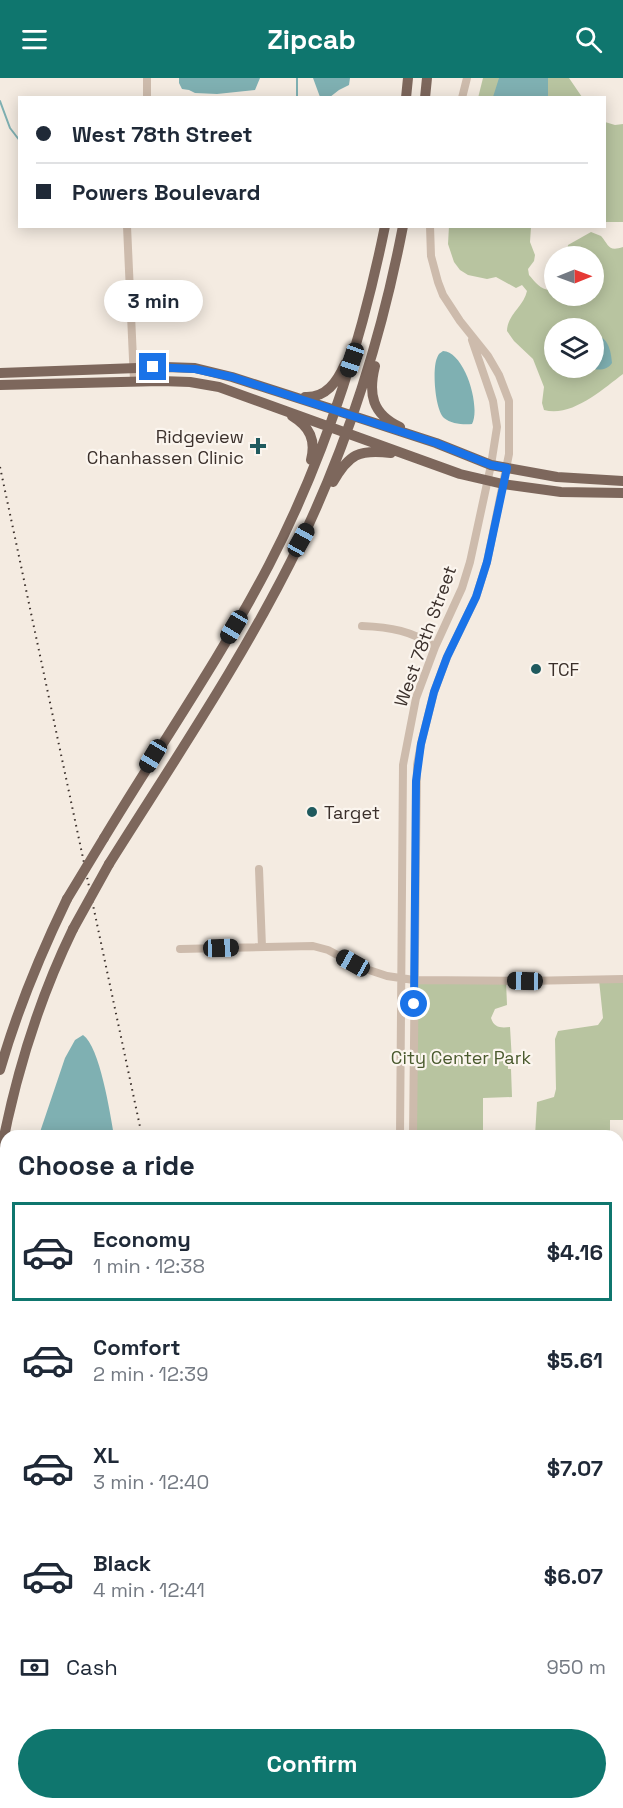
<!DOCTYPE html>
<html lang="en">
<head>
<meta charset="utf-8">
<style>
	:root { --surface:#fff; --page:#f2f2f3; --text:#1f2937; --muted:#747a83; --line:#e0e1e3; --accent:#0f766e }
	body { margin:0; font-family:"Space Grotesk",sans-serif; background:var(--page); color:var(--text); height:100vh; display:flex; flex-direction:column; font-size:22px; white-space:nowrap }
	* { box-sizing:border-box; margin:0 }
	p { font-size:20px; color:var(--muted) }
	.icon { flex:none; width:33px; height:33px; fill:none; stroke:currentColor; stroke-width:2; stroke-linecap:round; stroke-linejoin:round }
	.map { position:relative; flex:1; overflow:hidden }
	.details { position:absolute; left:0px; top:1052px; width:624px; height:680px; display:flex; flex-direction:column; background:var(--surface); border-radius:18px 18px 0 0; box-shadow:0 3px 15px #0003 }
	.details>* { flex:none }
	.banner { position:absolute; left:18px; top:18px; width:588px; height:132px; border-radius:0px; box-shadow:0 3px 15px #0003; display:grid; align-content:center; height:132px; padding:0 18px; background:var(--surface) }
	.needle { width:39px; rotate:89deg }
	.fabs { position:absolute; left:544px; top:168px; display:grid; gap:12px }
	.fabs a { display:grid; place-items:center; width:60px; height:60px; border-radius:50%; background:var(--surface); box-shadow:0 3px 15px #0003; font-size:30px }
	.end { position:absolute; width:27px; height:27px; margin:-14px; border:8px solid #1a73e8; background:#fff; box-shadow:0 0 0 3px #fff }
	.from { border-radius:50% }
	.bubble { position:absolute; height:42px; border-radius:21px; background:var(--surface); box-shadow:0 3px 15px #0003; font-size:20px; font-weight:600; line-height:42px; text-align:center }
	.car { position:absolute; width:18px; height:36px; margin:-18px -9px; border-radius:8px; box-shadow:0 0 4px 2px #0007; background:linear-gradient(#222 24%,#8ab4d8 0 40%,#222 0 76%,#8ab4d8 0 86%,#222 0) }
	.banner b { display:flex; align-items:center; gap:21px; height:57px; font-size:22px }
	.banner b+b { border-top:2px solid var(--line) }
	.banner i { width:15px; height:15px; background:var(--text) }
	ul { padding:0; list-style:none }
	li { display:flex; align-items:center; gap:18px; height:99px; margin:0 12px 9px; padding:0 6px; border:3px solid transparent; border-radius:0px }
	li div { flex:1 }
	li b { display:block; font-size:22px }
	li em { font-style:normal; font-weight:600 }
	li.current { border-color:var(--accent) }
	li>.icon { width:54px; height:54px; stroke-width:1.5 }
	h2 { padding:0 18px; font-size:27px; line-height:72px }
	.pay { display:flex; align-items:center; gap:15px; height:66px; padding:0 18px; font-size:22px }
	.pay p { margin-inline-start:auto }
	.primary-button { display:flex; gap:12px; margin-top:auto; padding:12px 18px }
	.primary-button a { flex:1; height:69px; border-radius:36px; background:var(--accent); color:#fff; font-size:24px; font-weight:600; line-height:69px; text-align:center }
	header { display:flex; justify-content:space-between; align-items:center; height:78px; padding:0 18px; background:var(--accent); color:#fff; font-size:27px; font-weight:600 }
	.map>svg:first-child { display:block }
	.green { fill:#b8c4a0; fill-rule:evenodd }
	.water { fill:#7fb0b2 }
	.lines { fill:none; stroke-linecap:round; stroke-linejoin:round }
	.stream { stroke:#7fb0b2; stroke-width:2 }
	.minor { stroke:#cdbbac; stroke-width:8 }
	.major { stroke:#7d675c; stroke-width:10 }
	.rail { stroke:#3b302b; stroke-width:2; stroke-dasharray:1.5 4.5; stroke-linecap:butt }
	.major-bridge { stroke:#7d675c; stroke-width:10 }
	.route { stroke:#1a73e8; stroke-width:8 }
	.poi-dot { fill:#1f5a5e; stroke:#fbf5ee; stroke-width:2 }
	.labels { text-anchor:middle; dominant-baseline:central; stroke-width:4.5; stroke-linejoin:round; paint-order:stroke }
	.poi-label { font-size:18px; fill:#3b302b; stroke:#fbf5ee; text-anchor:start }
	.street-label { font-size:18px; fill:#3b302b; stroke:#fbf5ee }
	.park-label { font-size:18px; fill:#4a5a2e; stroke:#fbf5ee }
</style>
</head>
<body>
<header><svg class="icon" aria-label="menu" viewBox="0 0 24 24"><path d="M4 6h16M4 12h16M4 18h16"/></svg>Zipcab<svg class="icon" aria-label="search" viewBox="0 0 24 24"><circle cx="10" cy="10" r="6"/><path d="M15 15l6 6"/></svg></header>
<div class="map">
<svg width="623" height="1730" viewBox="0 0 623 1730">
	<rect width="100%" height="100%" fill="#f4ebe1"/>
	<path class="green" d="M483,0H569L582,19L478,20Z
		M605,44L615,47L623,46V144H605Z
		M449,148L531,149L530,164L535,177L534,183L528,191L529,197C536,205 543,215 555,211V218H594V178H575L572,174L567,173L568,167L591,154L601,158C609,167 608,174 623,169V296C603,311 571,340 544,332L542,325L544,309L533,281L514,263L507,253C507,237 524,228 527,213L522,207L516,210L496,199L487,201L468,197L460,192L454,184L448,166ZM555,250H594V290H555Z
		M623,901V1042H610V1057L535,1058L537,1024L554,1019L556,1011L555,961L558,953L598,947L603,940L599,902Z
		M414,902L506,903L507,927L495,931L491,940C494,950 501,950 510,949L512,983L508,986V991H511L512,1019L483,1020V1057L413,1058Z
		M325,1725H408V1730H325Z"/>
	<path class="water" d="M179,0H260L255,12L217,16L195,15L189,12L182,11L179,5Z
		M313,0H350L349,7L339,12L330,19H320Z
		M499,0H548V19H493Z
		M594,256C608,259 611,272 612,285C608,292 598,293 590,290H594Z
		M443,273C465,274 481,329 472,346C464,347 451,346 444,340C435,332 432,291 437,280C439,275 439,276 443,273Z
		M83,957C100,969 110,1035 114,1057H39L65,980L75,962Z"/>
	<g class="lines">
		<path class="stream" d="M297,0V20
			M0,23L10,50L20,63"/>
		<path class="minor" d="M147,0V20
			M462,20L467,0
			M127,148L134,303
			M362,548C390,549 413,553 435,569
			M259,791L262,869
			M180,871L313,868L328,872L360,889L387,898L414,902L525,903L623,901
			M400,1058L403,687L416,620L435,569L462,510L470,484L491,387L497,349L493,323L472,262
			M413,1058L417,687L421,666L434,614L447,579L476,519L487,484L509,376V323L499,297L488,278L460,243L443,217L438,204L431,178L430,148
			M618,1192H623
			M0,1197L6,1196
			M0,1210H6
			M618,1293H623
			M618,1395H623
			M618,1492H623
			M0,1590L6,1591
			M619,1590L621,1730
			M0,1602H6
			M273,1725L275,1730
			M408,1725V1730
			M561,1725V1730"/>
		<path class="major" d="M406,20L408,0
			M425,20L427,0
			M375,288C368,316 372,336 400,349
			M0,295L165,289L195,290L232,299L335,332L436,365L491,387L557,399L623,403
			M0,307L161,303L190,304L219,309L460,396L503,406L561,414L623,415
			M305,319C326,320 337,304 345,286
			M292,338C310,349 316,362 311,382
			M333,404C349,376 359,371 391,375
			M104,760C159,669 220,581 269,487C324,381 361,266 385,148
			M109,786C175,681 247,575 301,463C349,363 382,257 403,148
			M0,992C17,932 40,877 67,821
			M0,1079C15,998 37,925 73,851
			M0,1170L6,1179
			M0,1232L6,1222
			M0,1328L6,1360
			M0,1422L6,1440
			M145,1725L148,1730
			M169,1725L172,1730"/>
		<path class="rail" d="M0,389L142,1058
			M296,1725L297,1730"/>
		<path class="major-bridge" d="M67,821L104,760
			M73,851L109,786"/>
	</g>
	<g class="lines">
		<path class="route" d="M153,289L195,291L232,299L436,365L491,387L507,390L487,484L476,519L447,579L434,614L421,666L416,703L414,926"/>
	</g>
	<g class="poi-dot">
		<path d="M255 359h6v6h6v6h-6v6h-6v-6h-6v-6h6z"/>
		<circle cx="536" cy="591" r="6"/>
		<circle cx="312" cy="734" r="6"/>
	</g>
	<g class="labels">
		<g class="poi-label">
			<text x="244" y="358" text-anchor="end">Ridgeview<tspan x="244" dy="21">Chanhassen Clinic</tspan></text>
			<text x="548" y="591">TCF</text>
			<text x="324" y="734">Target</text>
		</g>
		<g class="street-label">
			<text transform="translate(425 558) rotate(-70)">West 78th Street</text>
		</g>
		<g class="park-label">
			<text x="461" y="979">City Center Park</text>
		</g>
	</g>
</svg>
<div class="fabs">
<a><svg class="needle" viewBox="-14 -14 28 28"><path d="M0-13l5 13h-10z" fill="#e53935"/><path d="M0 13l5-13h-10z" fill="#747a83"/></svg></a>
<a><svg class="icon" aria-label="layers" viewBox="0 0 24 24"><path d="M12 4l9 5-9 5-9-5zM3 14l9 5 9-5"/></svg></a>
</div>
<i class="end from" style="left:414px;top:926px"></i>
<i class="end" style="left:153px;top:289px"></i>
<div class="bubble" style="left:104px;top:202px;width:99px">3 min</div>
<i class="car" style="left:352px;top:282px;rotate:199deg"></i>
<i class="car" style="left:301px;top:462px;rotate:29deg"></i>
<i class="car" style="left:234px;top:549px;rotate:211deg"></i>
<i class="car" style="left:153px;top:678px;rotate:211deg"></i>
<i class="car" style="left:221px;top:870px;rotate:88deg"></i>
<i class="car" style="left:353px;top:885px;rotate:299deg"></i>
<i class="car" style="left:525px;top:903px;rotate:271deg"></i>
<div class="banner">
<b><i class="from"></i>West 78th Street</b>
<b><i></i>Powers Boulevard</b>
</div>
<section class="details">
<h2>Choose a ride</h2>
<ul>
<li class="current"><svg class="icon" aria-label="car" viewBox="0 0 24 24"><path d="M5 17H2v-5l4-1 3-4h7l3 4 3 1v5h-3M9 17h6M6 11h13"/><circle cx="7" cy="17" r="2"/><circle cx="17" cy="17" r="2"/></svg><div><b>Economy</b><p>1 min · 12:38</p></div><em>$4.16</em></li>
<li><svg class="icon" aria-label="car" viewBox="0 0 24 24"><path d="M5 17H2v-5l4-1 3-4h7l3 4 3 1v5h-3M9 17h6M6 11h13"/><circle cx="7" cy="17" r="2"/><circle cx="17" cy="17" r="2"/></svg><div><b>Comfort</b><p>2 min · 12:39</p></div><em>$5.61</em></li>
<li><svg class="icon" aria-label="car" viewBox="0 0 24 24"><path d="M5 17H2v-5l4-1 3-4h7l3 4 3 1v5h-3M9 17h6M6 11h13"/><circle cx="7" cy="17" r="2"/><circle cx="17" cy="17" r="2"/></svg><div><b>XL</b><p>3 min · 12:40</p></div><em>$7.07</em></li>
<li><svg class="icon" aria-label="car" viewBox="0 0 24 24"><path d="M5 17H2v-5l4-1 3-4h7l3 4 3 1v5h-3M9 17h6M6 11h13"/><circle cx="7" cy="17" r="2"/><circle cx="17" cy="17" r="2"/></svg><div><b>Black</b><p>4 min · 12:41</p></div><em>$6.07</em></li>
</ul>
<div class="pay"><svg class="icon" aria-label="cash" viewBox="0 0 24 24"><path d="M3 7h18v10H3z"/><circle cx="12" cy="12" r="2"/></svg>Cash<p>950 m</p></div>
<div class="primary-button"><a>Confirm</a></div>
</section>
</div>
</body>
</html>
